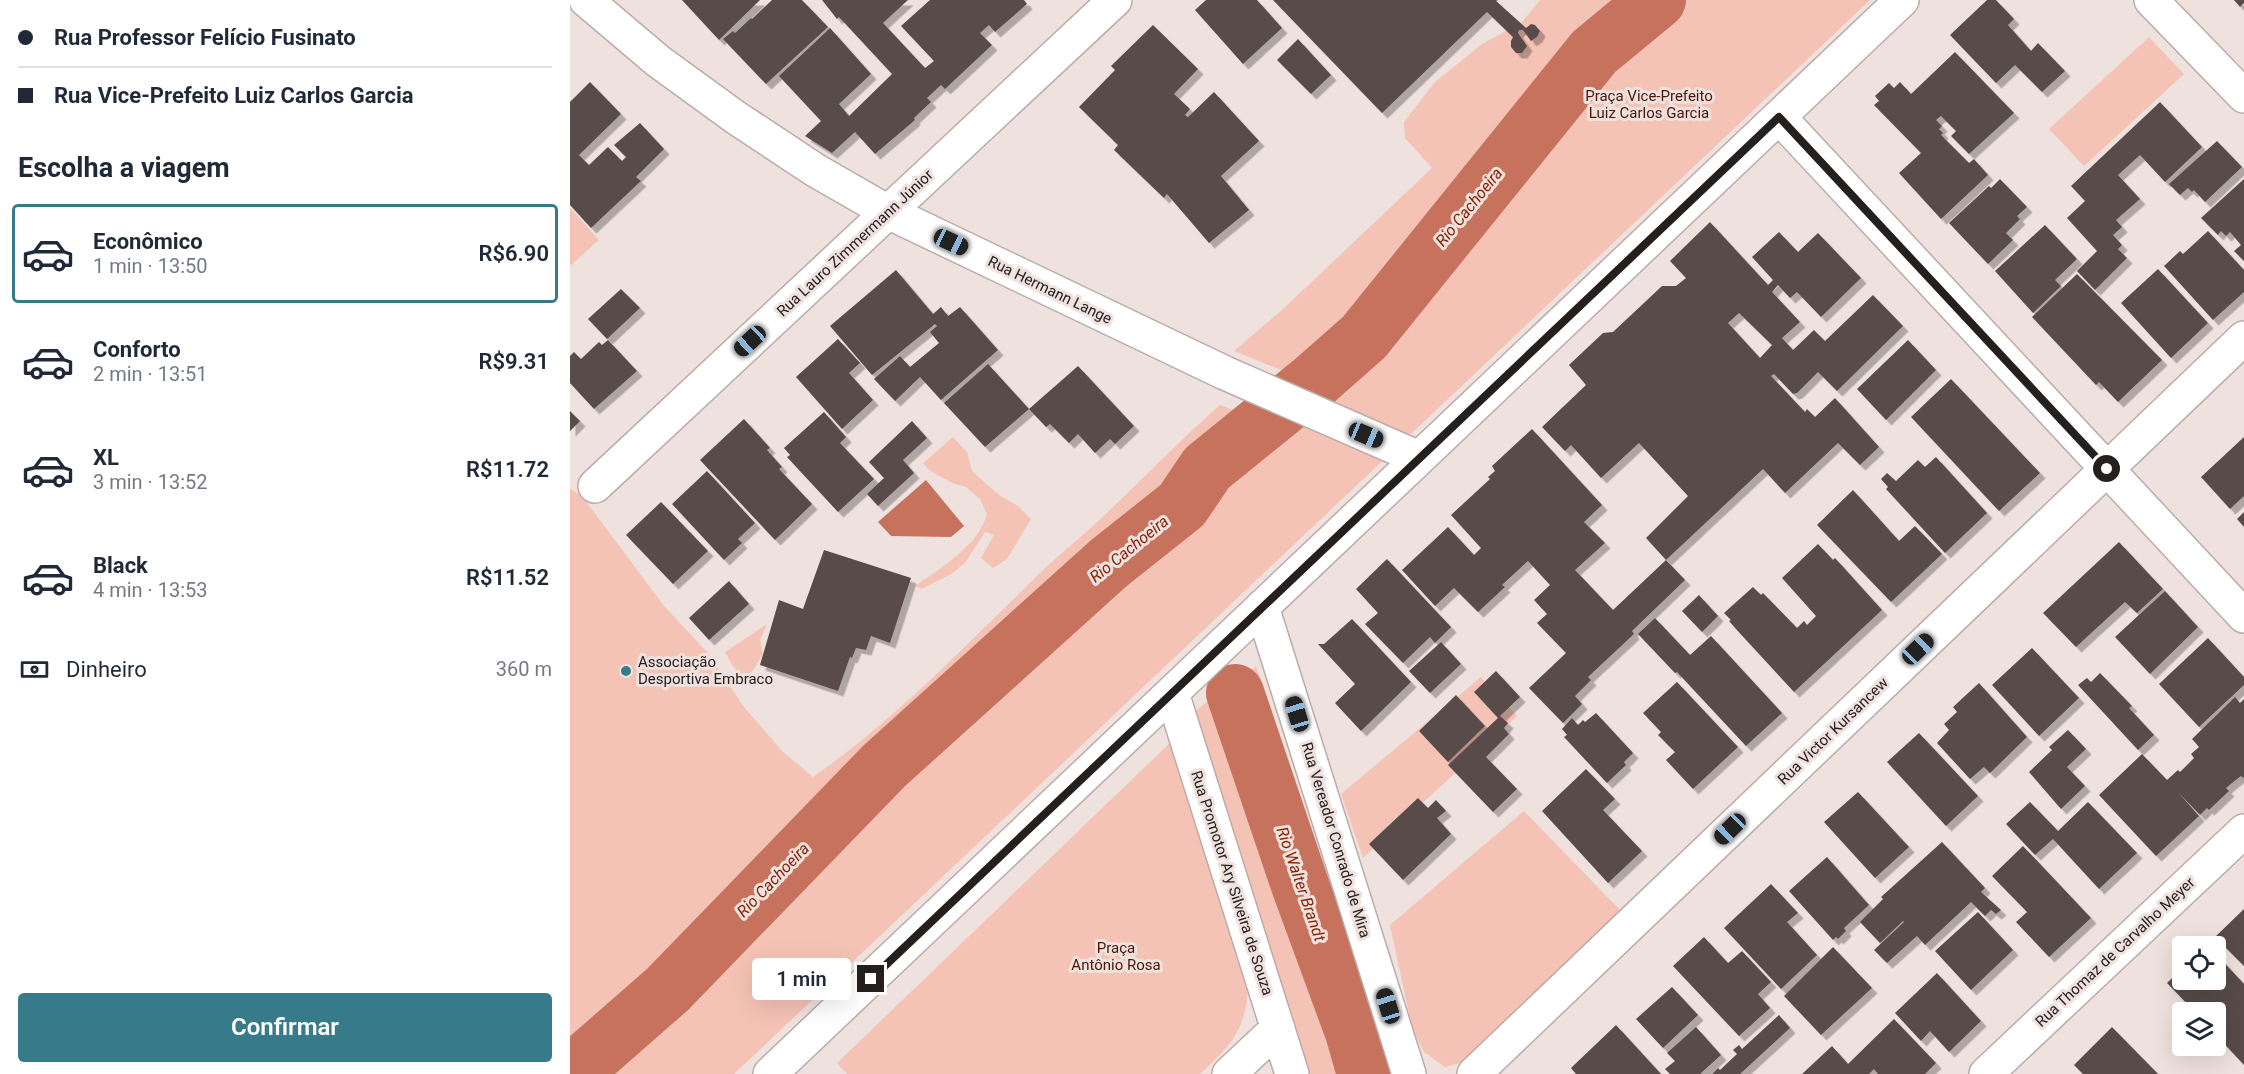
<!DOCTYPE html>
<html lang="pt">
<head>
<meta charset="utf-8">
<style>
	:root { --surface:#fff; --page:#f6f6f7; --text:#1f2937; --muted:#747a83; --line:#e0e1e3; --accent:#377b8b }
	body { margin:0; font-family:Roboto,sans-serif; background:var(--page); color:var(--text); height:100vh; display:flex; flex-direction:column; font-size:22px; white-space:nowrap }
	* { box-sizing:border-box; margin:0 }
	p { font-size:20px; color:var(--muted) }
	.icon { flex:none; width:33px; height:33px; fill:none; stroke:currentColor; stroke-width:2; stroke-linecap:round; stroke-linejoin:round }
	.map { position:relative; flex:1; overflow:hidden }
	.panel { display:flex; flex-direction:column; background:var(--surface); width:570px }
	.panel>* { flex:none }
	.top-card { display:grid; align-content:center; height:132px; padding:0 18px; background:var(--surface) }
	.buttons { position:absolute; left:1602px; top:936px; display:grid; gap:12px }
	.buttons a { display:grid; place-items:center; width:54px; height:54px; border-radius:6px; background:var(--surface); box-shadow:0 6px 24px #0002; font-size:30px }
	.end { position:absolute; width:27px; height:27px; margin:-14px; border:8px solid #25201e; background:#fff; box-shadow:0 0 0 3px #fff }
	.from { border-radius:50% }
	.bubble { position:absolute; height:42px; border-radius:6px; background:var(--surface); box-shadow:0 6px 24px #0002; font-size:20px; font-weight:600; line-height:42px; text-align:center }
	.car { position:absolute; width:18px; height:36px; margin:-18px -9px; border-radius:8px; box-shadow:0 0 4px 2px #0007; background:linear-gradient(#222 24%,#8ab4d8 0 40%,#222 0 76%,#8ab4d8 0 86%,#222 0) }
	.top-card b { display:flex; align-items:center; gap:21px; height:57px; font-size:22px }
	.top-card b+b { border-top:2px solid var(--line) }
	.top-card i { width:15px; height:15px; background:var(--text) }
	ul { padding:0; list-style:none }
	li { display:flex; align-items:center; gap:18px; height:99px; margin:0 12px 9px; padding:0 6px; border:3px solid transparent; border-radius:6px }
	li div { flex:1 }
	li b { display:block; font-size:22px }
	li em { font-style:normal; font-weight:600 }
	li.selected { border-color:var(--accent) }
	li>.icon { width:54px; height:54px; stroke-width:1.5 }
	h2 { padding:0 18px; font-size:27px; line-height:72px }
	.pay { display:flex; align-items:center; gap:15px; height:66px; padding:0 18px; font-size:22px }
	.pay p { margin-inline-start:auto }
	.button { display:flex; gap:12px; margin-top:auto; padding:12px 18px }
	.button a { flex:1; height:69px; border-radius:6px; background:var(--accent); color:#fff; font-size:24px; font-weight:600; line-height:69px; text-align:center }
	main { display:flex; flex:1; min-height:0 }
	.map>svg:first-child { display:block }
	.green { fill:#f5c3b6 }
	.water { fill:#c7725d }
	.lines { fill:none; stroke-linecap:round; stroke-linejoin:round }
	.river { stroke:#c7725d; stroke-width:58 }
	.building { fill:#584c49; fill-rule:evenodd; filter:url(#shadow) }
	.minor-casing { stroke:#baaca9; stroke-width:36 }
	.major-casing { stroke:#baaca9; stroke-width:36 }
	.minor { stroke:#fff; stroke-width:33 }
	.major { stroke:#fff; stroke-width:33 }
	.route { stroke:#25201e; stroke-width:8 }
	.poi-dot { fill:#377b8b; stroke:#efe1dd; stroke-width:2 }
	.labels { text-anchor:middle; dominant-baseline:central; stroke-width:6; stroke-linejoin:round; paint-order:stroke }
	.park-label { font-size:15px; fill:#4c1508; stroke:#efe1dd }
	.street-label { font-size:15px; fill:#25201e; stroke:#efe1dd }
	.poi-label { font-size:15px; fill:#25201e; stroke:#efe1dd; text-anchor:start }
	.water-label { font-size:16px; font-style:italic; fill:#851f00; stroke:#efe1dd }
</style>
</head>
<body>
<main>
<section class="panel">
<div class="top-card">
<b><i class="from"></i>Rua Professor Felício Fusinato</b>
<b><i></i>Rua Vice-Prefeito Luiz Carlos Garcia</b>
</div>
<h2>Escolha a viagem</h2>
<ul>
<li class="selected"><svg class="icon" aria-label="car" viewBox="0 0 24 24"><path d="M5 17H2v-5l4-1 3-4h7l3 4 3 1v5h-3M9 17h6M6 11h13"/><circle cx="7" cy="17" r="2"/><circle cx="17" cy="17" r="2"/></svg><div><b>Econômico</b><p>1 min · 13:50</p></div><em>R$6.90</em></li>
<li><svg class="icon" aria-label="car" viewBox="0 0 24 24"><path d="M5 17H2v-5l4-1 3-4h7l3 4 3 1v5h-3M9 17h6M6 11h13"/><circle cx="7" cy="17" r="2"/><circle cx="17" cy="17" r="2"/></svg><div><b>Conforto</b><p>2 min · 13:51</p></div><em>R$9.31</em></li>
<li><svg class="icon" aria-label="car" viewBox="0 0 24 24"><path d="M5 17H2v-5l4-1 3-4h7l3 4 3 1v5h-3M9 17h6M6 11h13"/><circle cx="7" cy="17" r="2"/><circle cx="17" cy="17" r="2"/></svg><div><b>XL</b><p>3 min · 13:52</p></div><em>R$11.72</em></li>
<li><svg class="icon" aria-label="car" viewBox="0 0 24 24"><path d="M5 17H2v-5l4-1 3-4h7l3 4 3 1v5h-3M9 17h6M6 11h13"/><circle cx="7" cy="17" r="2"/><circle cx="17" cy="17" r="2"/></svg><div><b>Black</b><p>4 min · 13:53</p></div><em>R$11.52</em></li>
</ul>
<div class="pay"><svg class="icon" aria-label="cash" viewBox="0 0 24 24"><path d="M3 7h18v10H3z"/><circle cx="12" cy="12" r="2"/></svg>Dinheiro<p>360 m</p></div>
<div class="button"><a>Confirmar</a></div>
</section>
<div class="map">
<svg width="1674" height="1074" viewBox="0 0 1674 1074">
	<defs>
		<filter id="shadow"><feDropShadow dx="5.5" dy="5.5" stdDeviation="0" flood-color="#0004"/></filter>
	</defs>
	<rect width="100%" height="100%" fill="#efe1dd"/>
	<path class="green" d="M970,0H1300L164,1074H0V489L12,496L94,606L138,653L174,707L213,752L243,777C322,722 391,650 460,583C480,562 503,544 524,525C567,485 606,444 650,405L695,421L743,383L664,351L712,310L862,168L835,138L834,122L865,82L912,44L952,22Z
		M1579,37L1614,74L1514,166L1479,129Z
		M0,208L29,240L0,266Z
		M383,437L397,452L402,471L429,495L448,506L461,519L437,559L423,568L411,558L424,535L415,532L395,563L381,574L352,589L345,586C371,568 408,546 417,514L410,499L396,487L382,483L359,470L353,463Z
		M197,624L190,640L193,654L184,669L174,679L163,666L155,652Z
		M686,666L811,1074H737L621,715L640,699L665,693Z
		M911,677L947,716L793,858L771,794Z
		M601,742L678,990C675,1032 659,1047 630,1074H277L267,1063Z
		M954,811L1052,912L894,1062L875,1067L854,1052L842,1028L820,925Z"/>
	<path class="water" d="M356,480L394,526L381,537L321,536L308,522Z"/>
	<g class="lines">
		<path class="river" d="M665,693L730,885L784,1032L796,1074
			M1,1074L98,989L314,766L539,563L612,505L637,468L743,382L794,337L1024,52L1087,0"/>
	</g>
	<path class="building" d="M112,0H190L149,40Z
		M202,0H232L258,27L196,84L153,39L163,31L165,33L181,18L182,19Z
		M252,0H338L313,23L355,68L364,61L331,26L360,0H454L457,4L425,32L419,25L410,33L422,45L375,89L371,85L357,98L361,102L344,118L345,120L305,154L285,132L262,153L235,136L251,121L209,76L260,28L301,74L269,104L279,116L322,74L269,17L267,19Z
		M636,0H687L712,28L673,64L625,10Z
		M703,0H928L926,1L956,28L961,24L965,25L970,31L967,37L961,41L953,30H949L948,33L957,46L952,53H946L941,47V41L943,37L917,12L812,113Z
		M1417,0H1426L1444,19L1438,25L1461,51L1468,43L1495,71L1472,92L1445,65L1426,83L1380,35Z
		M1664,0H1674V3L1670,7Z
		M583,25L628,69L604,94L620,109L615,115L618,117L644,92L689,141L651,176L679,210L639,243L597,194L594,198L544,150L548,145L509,107L545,70L541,66Z
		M728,39L761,75L741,94L707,60Z
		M1385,52L1444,113L1399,154L1381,136L1386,131L1371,116L1366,120L1372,126L1369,129L1373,133L1371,135L1399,163L1404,159L1418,175L1371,219L1329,173L1351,153L1304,105L1309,101L1305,96L1319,83L1324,88L1330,82L1341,94Z
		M20,82L51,114L9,155L19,165L38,147L52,161L56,157L44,145L70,123L94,149L66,177L71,181L21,228L0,205V102Z
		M1590,102L1632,147L1595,182L1570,155L1548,175L1570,199L1546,220L1552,227L1543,235L1552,245L1548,249L1557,258L1525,290L1507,271L1527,251L1497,218L1515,201L1501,186Z
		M1647,141L1672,167L1635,202L1624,190L1622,192L1618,188L1610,195L1599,184Z
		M1430,179L1457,207L1447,216L1450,219L1436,233L1443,240L1418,264L1379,223L1419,186L1421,188Z
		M1674,179V261L1664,251L1671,245L1660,232L1656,236L1651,231L1648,235L1631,218Z
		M1140,222L1198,285L1203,280L1182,257L1209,232L1228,252L1248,233L1291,278L1251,317L1227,292L1220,298L1208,285L1202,292L1230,322L1212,338L1223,350L1244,330L1255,341L1303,295L1333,326L1267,391L1248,372L1227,393L1223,394L1204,374L1201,376L1235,412L1237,409L1245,417L1265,398L1309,447L1290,465L1268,443L1215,493L1193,469L1096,560L1076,538L1118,496L1069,443L1031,478L1001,445L995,451L972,427L1016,385L999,365L1033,333L1043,332L1092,286H1106L1116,278L1100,261ZM1169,313L1202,345L1190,358L1158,323Z
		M1475,225L1507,259L1485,280L1491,286L1463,313L1425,271Z
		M1638,231L1674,270V292L1643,320L1594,266L1610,251L1613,254Z
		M1588,269L1638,323L1601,358L1551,303Z
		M326,270L363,314L371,307L378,316L390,307L428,350L371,400L350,377L325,401L304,379L330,356L340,367L369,343L360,332L367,326L365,324L302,375L260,326Z
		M1507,274L1592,360L1548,402L1529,382L1526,385L1462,317Z
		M51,289L70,308L37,339L18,319Z
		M268,339L290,363L279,373L303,400L272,429L226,377Z
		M38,340L67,371L24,409L0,383V356L4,352L11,359L29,342L32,345Z
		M1338,340L1366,370L1316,420L1287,389Z
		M418,364L459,409L415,447L374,403Z
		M508,366L564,426L545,444L540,439L525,453L508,434L499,443L480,424L476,427L459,409Z
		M1381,379L1470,473L1429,511L1341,417Z
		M0,411L10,421L0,431Z
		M254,412L276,437L270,443L304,479L268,512L217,457L220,455L214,448Z
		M174,419L200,448L197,450L212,467L209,469L242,504L205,540L130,460Z
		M342,421L357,438L333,460L344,473L308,506L297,494L314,478L299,462Z
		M962,429L1032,505L1014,522L1035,543L1005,570L1043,610L1096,560L1115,580L1062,631L1064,634L1018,677L1021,680L1005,696L1012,704L993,723L959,688L996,653L967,623L977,614L964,600L980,585L958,561L932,585L935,587L908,612L884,588L865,606L832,570L878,527L904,555L911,548L881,515L920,479L918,477L925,471L922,466Z
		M1674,437V496L1660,509L1631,477Z
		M1366,457L1417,513L1375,553L1316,489L1318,487L1311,479L1317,473L1326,481L1348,460L1355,467Z
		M137,471L185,523L168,539L172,543L154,560L102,504Z
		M1283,490L1329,541L1345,526L1372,554L1321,602L1247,525Z
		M91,502L138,551L103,584L56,535Z
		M1674,512V527L1667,519Z
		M1549,542L1593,589L1567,613L1555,602L1506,647L1473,613Z
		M1248,544L1263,560L1265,558L1312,610L1224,692L1166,629L1159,621L1161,620L1154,613L1183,587L1191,595L1193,593L1227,628L1234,621L1237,625L1246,616L1212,578Z
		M254,550L341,578L320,643L301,636L296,650L286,648L282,658L280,657L268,691L190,665L209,600L233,609Z
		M817,559L881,627L865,643L860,637L833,663L795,624L808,613L786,589Z
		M159,581L179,604L139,640L119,618Z
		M1595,591L1628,627L1580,674L1545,637Z
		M1129,595L1148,616L1132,632L1112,611Z
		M1085,618L1120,655L1141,636L1212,713L1176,746L1107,672L1105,673L1068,634Z
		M782,619L841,682L791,731L765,703L785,684L748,644H754Z
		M1638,638L1674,677V685L1629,727L1589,684Z
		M871,642L891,664L860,693L839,671Z
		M1462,648L1509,698L1469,736L1422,685Z
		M926,671L950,697L930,716L938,723L934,728L939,734L916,757L947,789L923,812L878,765L928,718L904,692Z
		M1530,673L1562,706L1559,708L1584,735L1568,750L1508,685L1517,678L1521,682Z
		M1107,682L1168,747L1123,789L1096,760L1105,752L1088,735L1091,732L1073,713Z
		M1409,683L1457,737L1420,773L1414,767L1400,779L1367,743L1379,730L1374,724L1387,712L1383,707Z
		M886,695L915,726L878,762L849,731Z
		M1665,697L1670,703L1674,699V777L1673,778L1671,776L1662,783L1656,788L1659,791L1639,810L1637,808L1630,815L1607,791L1629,816L1586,856L1529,795L1572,754L1597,780L1608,770L1610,772L1624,758L1621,754L1629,747L1622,739Z
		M1026,713L1063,753L1054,762L1056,765L1037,783L994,737L997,735L992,729L1002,718L1008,725L1013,720L1015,722Z
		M1498,730L1516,749L1497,767L1515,786L1491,809L1459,772L1482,750L1479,747Z
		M1349,733L1408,796L1376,826L1317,762Z
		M1016,769L1045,799L1033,810L1072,851L1038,883L972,811Z
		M1288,792L1339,847L1305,878L1254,822Z
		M848,798L858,808L866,800L876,811L867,818L881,834L833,880L799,844Z
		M1460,802L1488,831L1518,802L1567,853L1529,889L1483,839L1465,855L1436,824Z
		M1372,842L1415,888L1411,892L1431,910L1426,914L1421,910L1415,916L1401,902L1355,945L1347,936L1317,963L1304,950L1334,922L1333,921L1310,943L1290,922L1313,899L1311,897Z
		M1453,846L1521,918L1479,957L1446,922L1457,912L1422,876Z
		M1257,857L1299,905L1274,928L1276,931L1268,939L1266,937L1263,940L1219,891Z
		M1201,884L1228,913L1217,922L1247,955L1211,989L1154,928Z
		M1674,909V966L1645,937Z
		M1408,912L1443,950L1401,990L1365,951Z
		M1134,937L1158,963L1172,951L1201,982L1188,994L1200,1008L1169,1036L1103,966Z
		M1263,947L1302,988L1251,1035L1214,996Z
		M1646,954L1674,984V1065L1646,1035V1012H1625L1597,983L1612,968V980H1646Z
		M1367,973L1411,1021L1379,1052L1360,1031L1351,1041L1325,1013Z
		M1102,987L1128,1015L1093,1048L1066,1019Z
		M1209,1015L1220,1028L1170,1074H1142L1148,1068L1150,1070L1167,1054L1163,1050L1169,1045L1172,1049Z
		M1324,1019L1366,1063L1355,1074H1308L1304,1069L1299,1074H1232L1262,1046L1278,1064Z
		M1046,1025L1091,1074H1006L1001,1068Z
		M1126,1027L1151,1055L1130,1074H1100L1095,1069L1105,1061L1097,1053Z
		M1542,1027L1588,1074H1513L1504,1065Z"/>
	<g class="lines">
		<g class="minor-casing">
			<path id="minor" d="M16,0L88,61L165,117L245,170L318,212L655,373L849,458
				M1581,0L1674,96
				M1209,117L1674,616
				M25,486L545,0
				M692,607L839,1074
				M602,693L722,1074
				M659,1074L708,1028
				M904,1074L1674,338
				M1416,1074L1674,831"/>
		</g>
		<g class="major-casing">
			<path id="major" d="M200,1074L1332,0"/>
		</g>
		<use href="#minor" class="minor"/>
		<use href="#major" class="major"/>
	</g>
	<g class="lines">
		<path class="route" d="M301,979L1209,117L1537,469"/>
	</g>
	<circle class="poi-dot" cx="56" cy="671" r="6"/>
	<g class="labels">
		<g class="park-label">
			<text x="1079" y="96">Praça Vice-Prefeito<tspan x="1079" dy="17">Luiz Carlos Garcia</tspan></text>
			<text x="546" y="948">Praça<tspan x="546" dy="17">Antônio Rosa</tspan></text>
		</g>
		<g class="street-label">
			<text transform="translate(285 243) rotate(-43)">Rua Lauro Zimmermann Júnior</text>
			<text transform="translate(480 290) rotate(26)">Rua Hermann Lange</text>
			<text transform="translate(1263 731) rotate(-44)">Rua Victor Kursancew</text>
			<text transform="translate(766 840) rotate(73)">Rua Vereador Conrado de Mira</text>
			<text transform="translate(662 883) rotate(72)">Rua Promotor Ary Silveira de Souza</text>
			<text transform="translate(1545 952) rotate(-43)">Rua Thomaz de Carvalho Meyer</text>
		</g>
		<g class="poi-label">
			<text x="68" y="662">Associação<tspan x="68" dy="17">Desportiva Embraco</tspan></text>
		</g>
		<g class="water-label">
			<text transform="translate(899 207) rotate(-51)">Rio Cachoeira</text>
			<text transform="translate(559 549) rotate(-39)">Rio Cachoeira</text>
			<text transform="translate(203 880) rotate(-46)">Rio Cachoeira</text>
			<text transform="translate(731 884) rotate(71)">Rio Walter Brandt</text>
		</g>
	</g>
</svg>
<div class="buttons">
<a><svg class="icon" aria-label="locate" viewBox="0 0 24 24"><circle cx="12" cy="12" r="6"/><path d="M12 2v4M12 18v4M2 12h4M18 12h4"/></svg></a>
<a><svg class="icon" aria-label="layers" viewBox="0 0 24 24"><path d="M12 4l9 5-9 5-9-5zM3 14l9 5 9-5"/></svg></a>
</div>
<i class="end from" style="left:1537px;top:469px"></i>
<i class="end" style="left:301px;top:979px"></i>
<div class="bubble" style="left:182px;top:958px;width:99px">1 min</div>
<i class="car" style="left:381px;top:242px;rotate:115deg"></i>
<i class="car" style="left:180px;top:341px;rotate:227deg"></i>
<i class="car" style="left:796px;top:435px;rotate:113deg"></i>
<i class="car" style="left:1348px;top:649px;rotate:46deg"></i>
<i class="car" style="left:727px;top:714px;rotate:343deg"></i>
<i class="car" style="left:1160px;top:829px;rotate:226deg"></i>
<i class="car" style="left:818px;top:1006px;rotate:343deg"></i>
</div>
</main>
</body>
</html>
